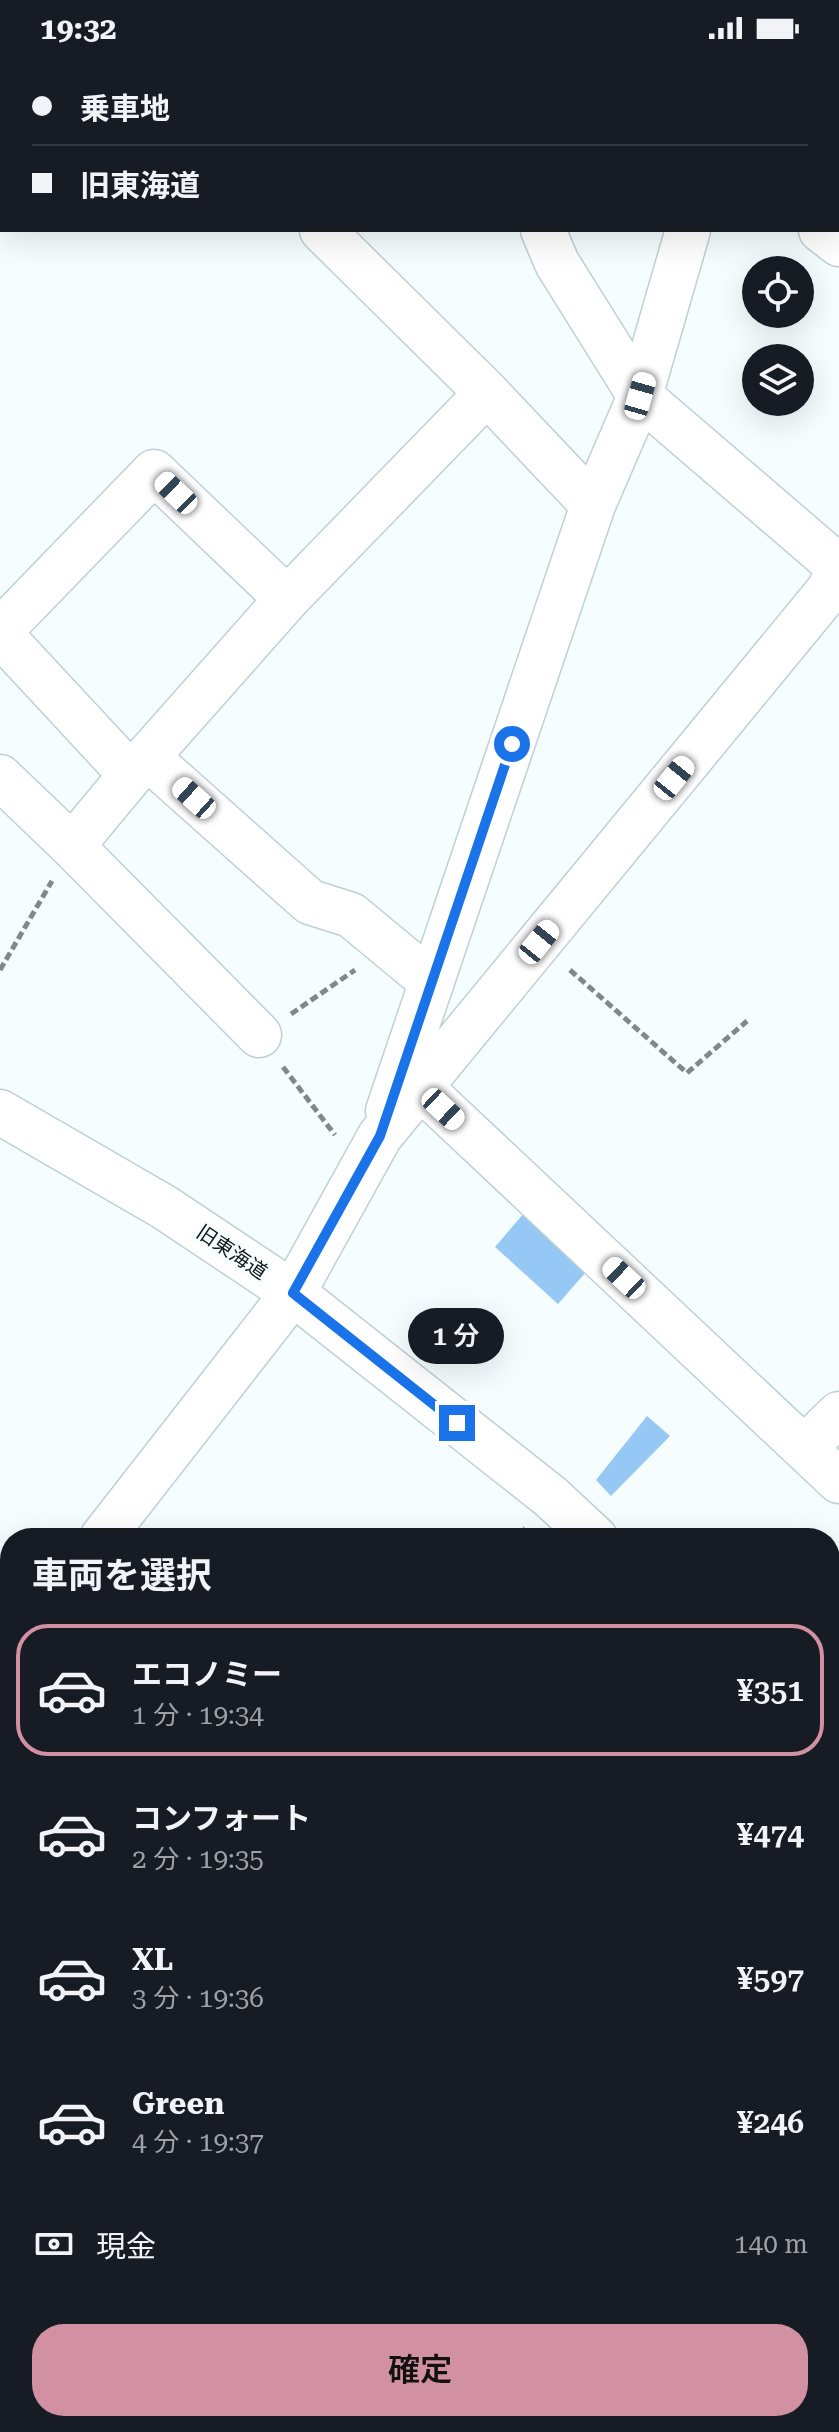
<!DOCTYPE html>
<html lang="ja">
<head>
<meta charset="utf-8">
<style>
	:root { --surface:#171b24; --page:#20242c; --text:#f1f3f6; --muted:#9ea1a6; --line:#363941; --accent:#d291a2 }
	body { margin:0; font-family:"Roboto Serif","Noto Sans JP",serif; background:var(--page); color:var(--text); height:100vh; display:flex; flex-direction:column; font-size:30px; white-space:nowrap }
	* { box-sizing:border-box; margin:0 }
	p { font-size:26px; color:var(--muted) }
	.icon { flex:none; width:44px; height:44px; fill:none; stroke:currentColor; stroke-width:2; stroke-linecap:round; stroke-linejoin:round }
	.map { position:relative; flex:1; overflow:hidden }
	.drawer { position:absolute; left:0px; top:1472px; width:840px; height:904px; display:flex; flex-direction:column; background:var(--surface); border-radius:32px 32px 0 0; box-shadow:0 8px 32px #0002 }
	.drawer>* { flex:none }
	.banner { position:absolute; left:0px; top:0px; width:840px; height:176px; box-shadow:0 8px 32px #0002; display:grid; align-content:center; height:176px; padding:0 32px; background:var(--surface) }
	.buttons { position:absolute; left:742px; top:200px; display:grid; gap:16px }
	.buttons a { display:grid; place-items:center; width:72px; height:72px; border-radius:50%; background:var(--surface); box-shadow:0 8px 32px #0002; font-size:40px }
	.end { position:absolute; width:36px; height:36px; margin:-18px; border:10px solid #1a73e8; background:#fff; box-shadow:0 0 0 4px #fff }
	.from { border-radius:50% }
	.bubble { position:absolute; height:56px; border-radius:28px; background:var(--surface); box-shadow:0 8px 32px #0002; font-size:26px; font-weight:600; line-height:56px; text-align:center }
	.car { position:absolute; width:24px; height:48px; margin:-24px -12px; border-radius:10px; box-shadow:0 0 6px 2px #0007; background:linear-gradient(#fff 24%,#345 0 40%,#fff 0 76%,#345 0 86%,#fff 0) }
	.banner b { display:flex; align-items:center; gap:28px; height:76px; font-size:30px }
	.banner b+b { border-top:2px solid var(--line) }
	.banner i { width:20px; height:20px; background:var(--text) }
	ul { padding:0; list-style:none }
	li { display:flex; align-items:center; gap:24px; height:132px; margin:0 16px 12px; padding:0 16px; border:4px solid transparent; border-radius:32px }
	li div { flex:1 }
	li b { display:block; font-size:30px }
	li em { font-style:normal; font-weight:600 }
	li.current { border-color:var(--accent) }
	li>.icon { width:72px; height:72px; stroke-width:1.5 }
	h2 { padding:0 32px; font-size:36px; line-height:96px }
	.pay { display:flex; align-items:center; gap:20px; height:88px; padding:0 32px; font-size:30px }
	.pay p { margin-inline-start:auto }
	.action { display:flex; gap:16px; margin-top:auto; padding:16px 32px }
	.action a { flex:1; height:92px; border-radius:32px; background:var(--accent); color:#111; font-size:32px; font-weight:600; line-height:92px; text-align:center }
	.status { display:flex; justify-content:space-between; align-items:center; height:56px; padding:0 40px; background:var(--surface); direction:ltr }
	.status svg { height:22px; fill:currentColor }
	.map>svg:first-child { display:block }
	.building { fill:#96c8f5 }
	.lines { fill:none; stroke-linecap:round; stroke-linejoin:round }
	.minor-casing { stroke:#bfd0d4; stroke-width:47 }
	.highway-casing { stroke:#bfd0d4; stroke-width:47 }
	.path { stroke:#82888a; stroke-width:5; stroke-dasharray:8 4; stroke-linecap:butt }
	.minor { stroke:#fff; stroke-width:44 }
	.highway { stroke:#fff; stroke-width:44 }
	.route { stroke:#1a73e8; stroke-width:10 }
	.labels { text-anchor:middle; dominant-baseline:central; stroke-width:7; stroke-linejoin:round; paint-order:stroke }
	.street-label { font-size:20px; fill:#111719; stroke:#f6fdff }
</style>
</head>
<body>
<div class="status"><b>19:32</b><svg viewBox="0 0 49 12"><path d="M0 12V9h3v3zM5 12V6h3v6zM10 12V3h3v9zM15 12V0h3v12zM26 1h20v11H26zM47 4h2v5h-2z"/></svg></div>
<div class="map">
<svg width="839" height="2376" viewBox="0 0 839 2376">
	<rect width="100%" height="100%" fill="#f6fdff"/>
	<path class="building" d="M530,1150L592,1209L558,1248L495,1191Z
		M647,1360L670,1380L611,1440L596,1424Z
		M830,2160L839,2169V2227L830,2218Z
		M50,2366H67L75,2376H38Z"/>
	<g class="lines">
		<g class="minor-casing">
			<path id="minor" d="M145,0L147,2
				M469,0L470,2
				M55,2L58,0
				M339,2L344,0
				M742,2L743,0
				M0,49L2,47
				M322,174L487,337L593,449
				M543,174L557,207L640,340L839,511
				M821,174L839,188
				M0,575L154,416L287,543L487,337
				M0,578L131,719L72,790
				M147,701L310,846L351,859L432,926
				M131,719L287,543
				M0,721L72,790L259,979
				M420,1031L839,1425
				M388,1055L593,449L640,340L688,174
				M0,1056L164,1151L293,1237L551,1441L595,1482
				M804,1392L839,1358
				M102,1482L293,1237L380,1080L829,534L839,511
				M830,1706L839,1716
				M830,2115L839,2107
				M573,2366L583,2376"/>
		</g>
		<g class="highway-casing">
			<path id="highway" d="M0,1620L10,1627
				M0,1708L10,1716
				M830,2322L839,2330
				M784,2366L795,2376"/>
		</g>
		<path class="path" d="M0,914L52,825
			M570,914L687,1017L747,965
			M291,958L355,914
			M283,1011L335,1079
			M517,1482L525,1472
			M0,2363L10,2355"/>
		<use href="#minor" class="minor"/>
		<use href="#highway" class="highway"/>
	</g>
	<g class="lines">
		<path class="route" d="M457,1367L293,1237L380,1080L512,688"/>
	</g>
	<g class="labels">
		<g class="street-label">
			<text transform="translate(232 1196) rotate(34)">旧東海道</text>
		</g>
	</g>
</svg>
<div class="buttons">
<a><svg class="icon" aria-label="locate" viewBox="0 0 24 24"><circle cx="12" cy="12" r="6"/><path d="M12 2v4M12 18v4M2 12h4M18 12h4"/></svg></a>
<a><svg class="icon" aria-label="layers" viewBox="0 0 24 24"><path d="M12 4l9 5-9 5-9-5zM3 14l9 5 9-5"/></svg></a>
</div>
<i class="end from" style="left:512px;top:688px"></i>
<i class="end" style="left:457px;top:1367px"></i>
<div class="bubble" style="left:408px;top:1252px;width:96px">1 分</div>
<i class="car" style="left:640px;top:340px;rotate:16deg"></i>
<i class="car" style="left:176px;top:437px;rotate:314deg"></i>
<i class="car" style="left:674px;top:722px;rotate:39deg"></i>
<i class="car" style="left:194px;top:742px;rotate:312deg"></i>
<i class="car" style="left:539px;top:886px;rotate:39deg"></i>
<i class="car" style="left:443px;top:1053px;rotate:133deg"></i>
<i class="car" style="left:624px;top:1222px;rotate:313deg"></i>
<div class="banner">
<b><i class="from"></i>乗車地</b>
<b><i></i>旧東海道</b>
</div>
<section class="drawer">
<h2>車両を選択</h2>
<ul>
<li class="current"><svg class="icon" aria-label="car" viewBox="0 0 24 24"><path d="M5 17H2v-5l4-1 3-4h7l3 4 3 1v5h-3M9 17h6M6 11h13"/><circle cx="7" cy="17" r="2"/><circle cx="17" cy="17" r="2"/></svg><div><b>エコノミー</b><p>1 分 · 19:34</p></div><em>¥351</em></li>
<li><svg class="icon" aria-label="car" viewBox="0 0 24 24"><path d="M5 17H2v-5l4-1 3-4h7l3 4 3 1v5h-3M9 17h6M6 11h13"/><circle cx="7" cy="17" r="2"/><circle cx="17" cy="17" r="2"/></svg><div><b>コンフォート</b><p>2 分 · 19:35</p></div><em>¥474</em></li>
<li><svg class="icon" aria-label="car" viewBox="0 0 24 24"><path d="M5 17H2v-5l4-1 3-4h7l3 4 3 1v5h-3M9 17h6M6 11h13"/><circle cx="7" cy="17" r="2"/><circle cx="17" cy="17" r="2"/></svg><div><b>XL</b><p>3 分 · 19:36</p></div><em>¥597</em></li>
<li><svg class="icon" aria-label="car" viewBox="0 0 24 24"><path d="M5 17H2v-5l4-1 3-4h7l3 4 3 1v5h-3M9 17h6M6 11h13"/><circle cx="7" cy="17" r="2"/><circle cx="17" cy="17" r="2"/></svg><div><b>Green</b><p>4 分 · 19:37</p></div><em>¥246</em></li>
</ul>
<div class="pay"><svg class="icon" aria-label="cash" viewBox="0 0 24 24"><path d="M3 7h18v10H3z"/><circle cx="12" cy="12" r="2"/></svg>現金<p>140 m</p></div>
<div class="action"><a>確定</a></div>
</section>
</div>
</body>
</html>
